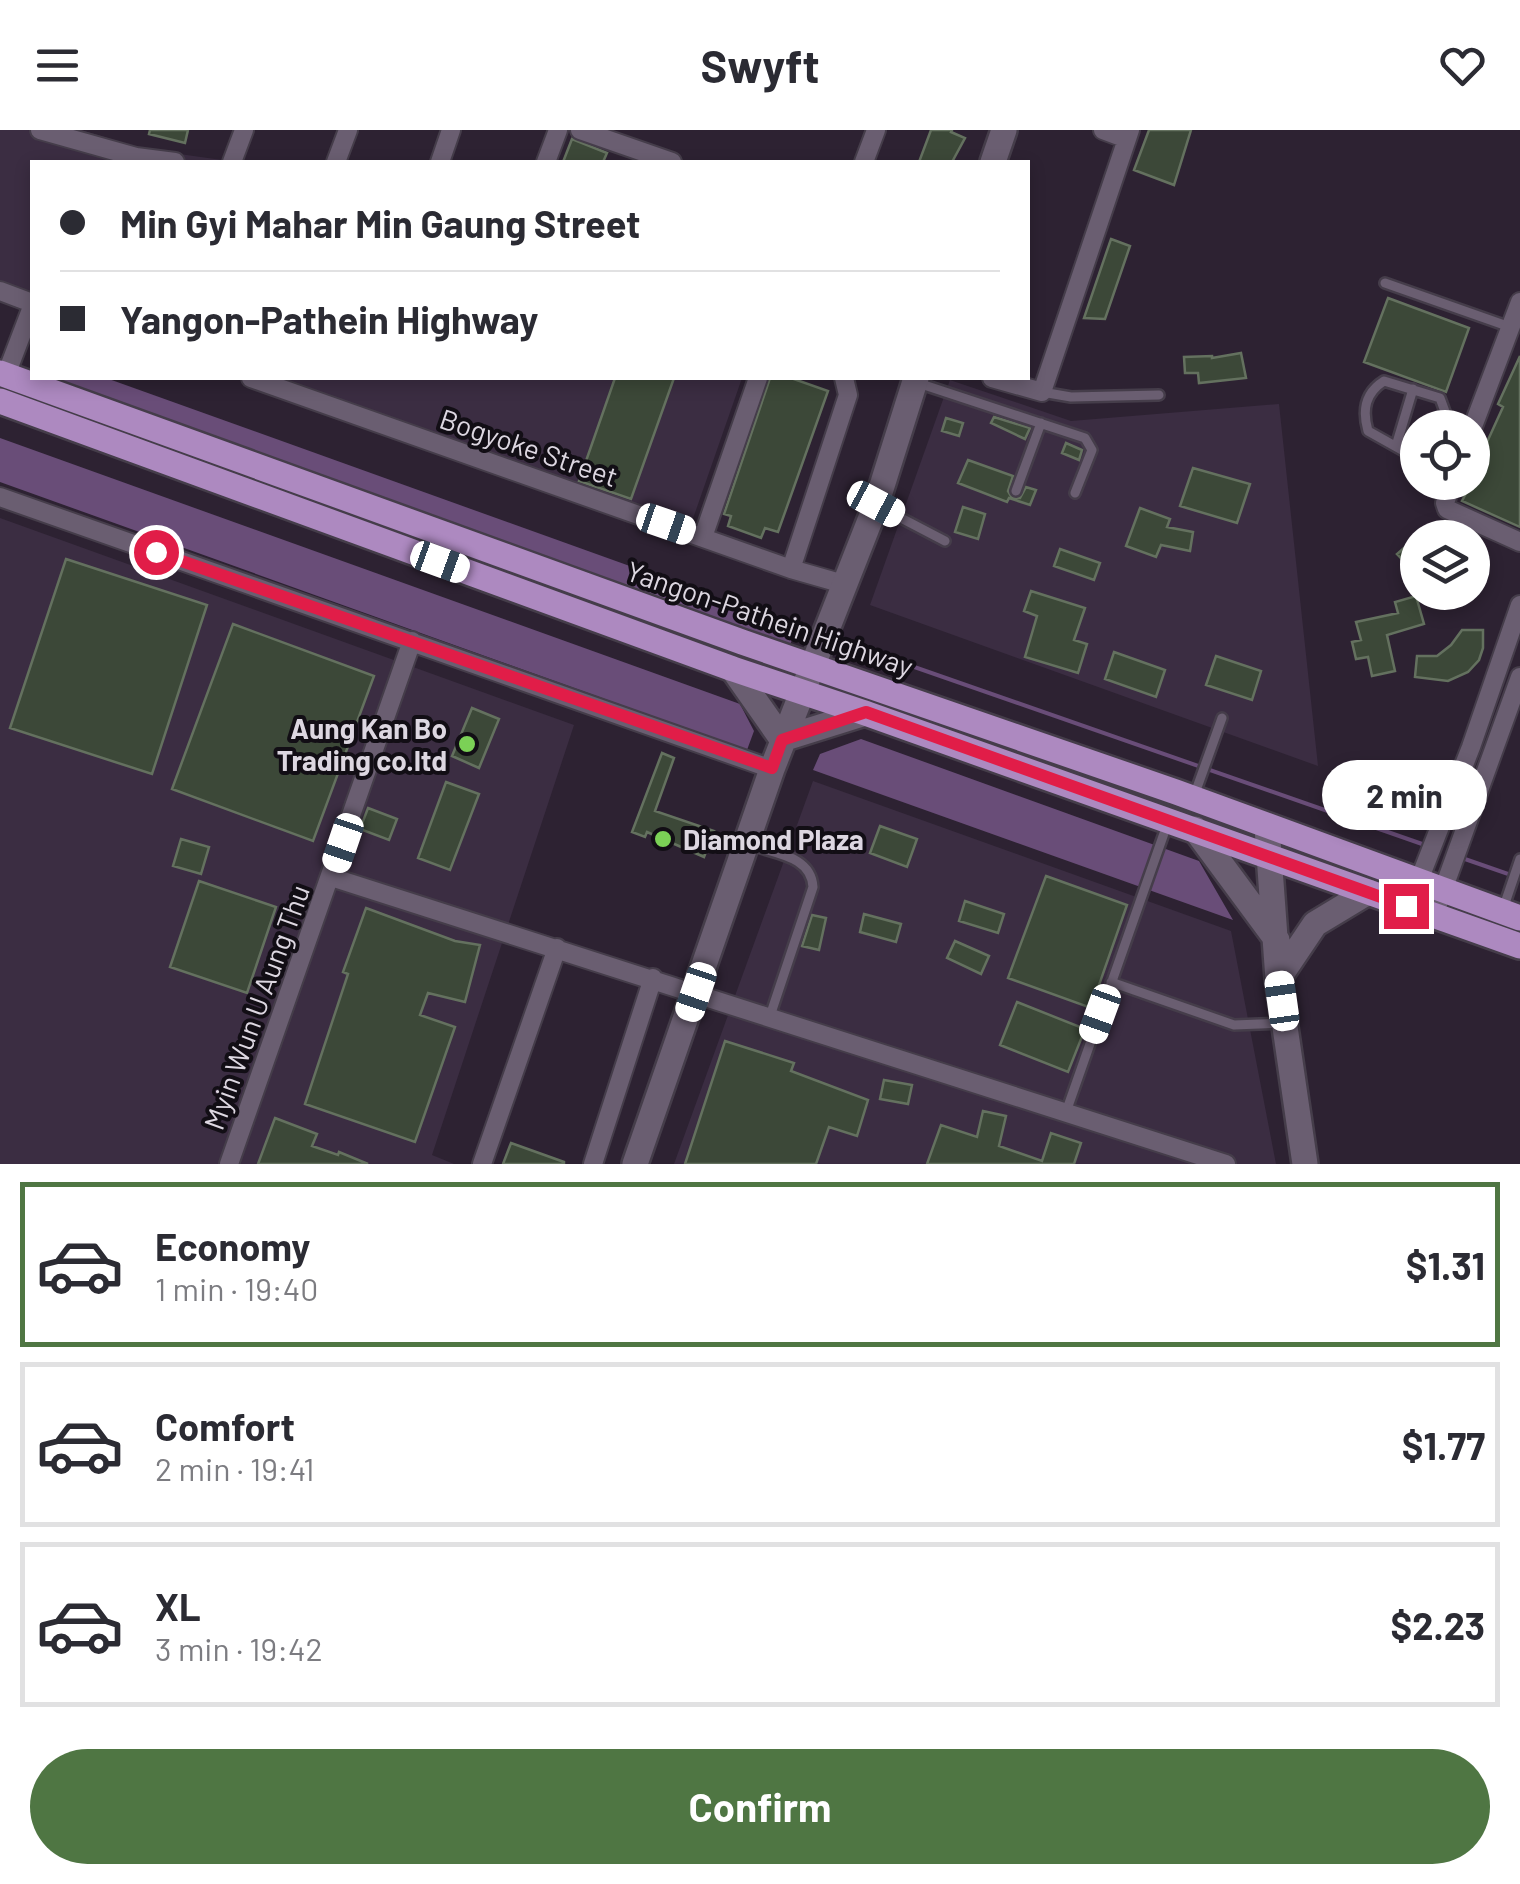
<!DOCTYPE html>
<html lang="en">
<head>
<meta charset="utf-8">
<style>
	:root { --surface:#fff; --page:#f2f2f3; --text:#2b2b33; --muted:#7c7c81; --line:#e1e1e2; --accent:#4f7643 }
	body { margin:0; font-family:Barlow,sans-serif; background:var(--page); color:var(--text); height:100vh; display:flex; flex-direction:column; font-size:38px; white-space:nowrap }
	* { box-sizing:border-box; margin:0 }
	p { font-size:32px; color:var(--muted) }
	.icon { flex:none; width:55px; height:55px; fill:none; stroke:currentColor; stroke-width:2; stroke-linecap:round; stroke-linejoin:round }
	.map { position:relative; height:1034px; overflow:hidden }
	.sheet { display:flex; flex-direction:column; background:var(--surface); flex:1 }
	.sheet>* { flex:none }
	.top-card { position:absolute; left:30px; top:30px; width:1000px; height:220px; border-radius:0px; box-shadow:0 5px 15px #0003; display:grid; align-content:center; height:220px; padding:0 30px; background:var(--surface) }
	.fabs { position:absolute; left:1400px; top:280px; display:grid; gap:20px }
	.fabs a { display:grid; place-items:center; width:90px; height:90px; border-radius:50%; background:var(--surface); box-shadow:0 5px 15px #0003; font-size:50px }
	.end { position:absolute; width:45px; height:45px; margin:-22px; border:12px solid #e11d48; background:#fff; box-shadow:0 0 0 5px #fff }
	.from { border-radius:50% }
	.bubble { position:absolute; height:70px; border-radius:35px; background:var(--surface); box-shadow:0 5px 15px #0003; font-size:32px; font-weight:700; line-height:70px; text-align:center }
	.car { position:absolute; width:30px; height:60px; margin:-30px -15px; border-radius:12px; box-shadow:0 0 8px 2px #0007; background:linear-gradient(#fff 24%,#345 0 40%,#fff 0 76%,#345 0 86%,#fff 0) }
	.top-card b { display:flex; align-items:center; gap:35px; height:95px; font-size:38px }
	.top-card b+b { border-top:2px solid var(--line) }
	.top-card i { width:25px; height:25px; background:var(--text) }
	ul { padding:18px 0 0; list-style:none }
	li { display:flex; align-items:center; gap:30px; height:165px; margin:0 20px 15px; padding:0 10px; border:5px solid var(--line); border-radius:0px }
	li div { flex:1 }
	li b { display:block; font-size:38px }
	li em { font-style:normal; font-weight:700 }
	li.on { border-color:var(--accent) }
	li>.icon { width:90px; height:90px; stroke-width:1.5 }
	.button { display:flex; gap:20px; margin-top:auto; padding:20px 30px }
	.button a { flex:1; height:115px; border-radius:60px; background:var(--accent); color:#fff; font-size:40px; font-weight:700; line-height:115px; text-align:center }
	header { display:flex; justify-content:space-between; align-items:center; height:130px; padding:0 30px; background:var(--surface); font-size:45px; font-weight:700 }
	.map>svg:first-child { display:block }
	.built { fill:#3b2d42 }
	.water { fill:#694d78 }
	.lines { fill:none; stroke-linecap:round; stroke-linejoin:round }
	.stream { stroke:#694d78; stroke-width:4 }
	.building { fill:#3c4838; stroke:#64715f; stroke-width:2.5 }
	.lane-casing { stroke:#453d4a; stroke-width:14 }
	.street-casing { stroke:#453d4a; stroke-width:22 }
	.secondary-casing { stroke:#453d4a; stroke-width:30 }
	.primary-casing { stroke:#453d4a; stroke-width:30 }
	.lane { stroke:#6a5e71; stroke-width:9 }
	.street { stroke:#6a5e71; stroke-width:18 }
	.secondary { stroke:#6a5e71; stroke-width:25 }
	.primary { stroke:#ad89c0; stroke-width:25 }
	.route { stroke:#e11d48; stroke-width:12 }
	.poi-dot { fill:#7bd156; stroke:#120e15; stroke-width:4 }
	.labels { text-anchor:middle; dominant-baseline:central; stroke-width:8; stroke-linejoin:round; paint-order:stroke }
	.street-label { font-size:28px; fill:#ddd7e1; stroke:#120e15 }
	.poi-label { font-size:28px; font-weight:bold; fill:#ddd7e1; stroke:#120e15; text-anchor:end }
</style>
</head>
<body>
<header><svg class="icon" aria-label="menu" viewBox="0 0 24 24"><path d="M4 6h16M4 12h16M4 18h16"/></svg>Swyft<svg class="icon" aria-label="heart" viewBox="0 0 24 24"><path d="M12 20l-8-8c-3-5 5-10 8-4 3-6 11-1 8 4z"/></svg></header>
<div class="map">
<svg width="1520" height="1034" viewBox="0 0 1520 1034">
	<rect width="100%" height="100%" fill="#2d2232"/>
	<path class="built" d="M0,0H81L144,19L222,30L260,32H32V165L0,154Z
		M263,248H742L689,400Z
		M950,250L1071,291L1279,274L1318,636L870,475Z
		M0,388L574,595L432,1025L454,1034H0Z
		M813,651L1231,801L1276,1034H674Z"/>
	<path class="water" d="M46,248H106L797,496L790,515Z
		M0,308L740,574L754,601L747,620L0,352Z
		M861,609L1199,731L1233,790L813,640L820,624Z"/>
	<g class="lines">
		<path class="stream" d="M797,496L816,503
			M834,509L1425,715
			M1462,728L1520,748"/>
	</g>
	<path class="building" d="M150,0H188L185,13L149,4Z
		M931,0H952L951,2L965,8L952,32H919Z
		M1149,0H1191L1174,55L1134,40Z
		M572,9L607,23L603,32H563Z
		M1111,109L1130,116L1105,189L1084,188Z
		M1388,168L1469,198L1446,262L1364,232Z
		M1241,223L1246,248L1199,253L1198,243H1185L1184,227L1212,226V228Z
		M1520,226V397L1462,371L1472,352V345L1503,277L1498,274Z
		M615,248H674L631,369L579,351Z
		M770,248H791L828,261L778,402L765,398L761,408L728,396L731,386L724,384Z
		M994,287L1030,298L1025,309L991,293Z
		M946,288L963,293L959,306L942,301Z
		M1066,313L1082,320L1079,330L1062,323Z
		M968,330L1013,346L1008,361L1012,368H1020L1026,357L1036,360L1030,375L1009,368L1007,372L958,353Z
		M1193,338L1250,354L1237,393L1180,376Z
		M963,377L985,384L978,409L955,402Z
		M1140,378L1170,389L1167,397L1193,402L1190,421L1161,415L1156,427L1126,416Z
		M1412,411L1418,417V446L1397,424Z
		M1060,419L1100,433L1094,450L1054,436Z
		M66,429L207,475L152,644L10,598Z
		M1031,461L1085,478L1074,510L1087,514L1078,543L1025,527L1037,486L1024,481Z
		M1416,466L1424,494L1387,505L1395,541L1372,546L1368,527L1356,529L1352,512L1361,510L1356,492L1398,483L1395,472Z
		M233,494L374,546L313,711L172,659Z
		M1462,500H1483V518L1479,530L1468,542L1448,551L1415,547L1417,526H1437L1451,515Z
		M1114,522L1165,540L1156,567L1105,549Z
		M1216,526L1261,541L1252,570L1206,555Z
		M472,578L499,589L479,638L452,626Z
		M662,623L674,628L655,681L714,701L704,727L647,702L645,707L632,702Z
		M446,652L479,664L450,740L418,728Z
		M368,678L397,689L389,710L360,699Z
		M880,696L917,709L907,737L870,723Z
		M181,709L209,717L201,744L173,736Z
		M1046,746L1127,775L1091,878L1008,848Z
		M199,751L276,777L247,863L170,837Z
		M965,771L1004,784L998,803L959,791Z
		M366,778L455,811L480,815L465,872L428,863L420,885L455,897L415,1012L305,974L348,844L343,842Z
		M864,784L901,794L896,812L860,802Z
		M812,785L826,788L819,820L802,816Z
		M955,811L989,826L981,844L947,828Z
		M1017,872L1085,899L1068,942L1000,915Z
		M725,911L794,933L791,941L868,970L857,1006L829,997L816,1034H685Z
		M884,950L912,955L908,974L880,969Z
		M983,981L1006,986L999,1016L1042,1031L1051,1003L1081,1013L1074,1034H927L941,995L977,1007Z
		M275,988L317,1004L312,1016L338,1025L339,1022L368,1034H258Z
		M511,1013L564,1032V1034H503Z"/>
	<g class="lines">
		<g class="lane-casing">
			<path id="lane" d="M1385,153L1510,197
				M918,253L1085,308L1092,320L1075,363
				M1042,262L1071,267L1159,265
				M1396,316L1413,259
				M1418,329L1368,301C1362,280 1365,263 1384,251L1440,268L1447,287L1443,298
				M1016,361L1041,293
				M878,376L945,411
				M1194,666L1222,588
				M751,715C776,724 811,726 813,757L770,886
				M1503,779L1520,729
				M1111,852L1234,895L1281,893
				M1066,982L1168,692"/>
		</g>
		<g class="street-casing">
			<path id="street" d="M40,0L136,27L175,32
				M580,0L672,32
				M1103,0L1127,9
				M232,32L244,0
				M336,32L348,0
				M440,32L451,0
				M546,32L558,0
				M864,32L876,0
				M0,161L32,173
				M6,245L32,177
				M251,248L791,439L847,455
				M992,248L1042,262L1130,0
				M1472,299L1520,172
				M1452,352L1445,373L1447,379L1520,412
				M0,367L772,639
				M703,407L758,248
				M791,439L848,265L844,248
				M331,747L1226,1034
				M1418,753L1471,617L1520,475
				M1434,785L1520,547
				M229,1034L412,511
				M482,1034L557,818
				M593,1034L653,848"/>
		</g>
		<g class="secondary-casing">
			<path id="secondary" d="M993,32L1004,0
				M733,539L782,609
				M782,609L865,583
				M1267,697L1278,849L1305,1034
				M1195,699L1277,810
				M1278,849L1315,794L1368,762
				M635,1034L772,639L876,375L916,248"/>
		</g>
		<g class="primary-casing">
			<path id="primary" d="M0,243L742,512L1176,662L1520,788
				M0,271L733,539L865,583L1520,816"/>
		</g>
		<use href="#lane" class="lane"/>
		<use href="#street" class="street"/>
		<use href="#secondary" class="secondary"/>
		<use href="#primary" class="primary"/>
	</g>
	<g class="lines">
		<path class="route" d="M156,422L772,638L782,610L866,582L1406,776"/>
	</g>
	<g class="poi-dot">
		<circle cx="467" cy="614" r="10"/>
		<circle cx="663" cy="709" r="10"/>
	</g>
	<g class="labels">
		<g class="street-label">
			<text transform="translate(529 317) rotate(19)">Bogyoke Street</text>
			<text transform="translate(770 488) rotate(19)">Yangon-Pathein Highway</text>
			<text transform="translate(256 877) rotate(-70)">Myin Wun U Aung Thu</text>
		</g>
		<g class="poi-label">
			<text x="447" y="598">Aung Kan Bo<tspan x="447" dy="32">Trading co.ltd</tspan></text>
			<text x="683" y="709" text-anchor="start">Diamond Plaza</text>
		</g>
	</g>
</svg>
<div class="fabs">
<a><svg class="icon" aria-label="locate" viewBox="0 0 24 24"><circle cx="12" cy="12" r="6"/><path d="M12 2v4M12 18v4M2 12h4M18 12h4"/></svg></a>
<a><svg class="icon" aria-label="layers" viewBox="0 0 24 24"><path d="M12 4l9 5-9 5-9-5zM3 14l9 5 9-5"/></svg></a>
</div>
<i class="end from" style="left:156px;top:422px"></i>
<i class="end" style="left:1406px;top:776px"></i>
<div class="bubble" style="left:1322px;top:630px;width:165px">2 min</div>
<i class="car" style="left:876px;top:374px;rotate:118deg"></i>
<i class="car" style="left:666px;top:394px;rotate:109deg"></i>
<i class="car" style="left:440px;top:432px;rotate:110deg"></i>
<i class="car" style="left:343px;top:713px;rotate:199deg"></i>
<i class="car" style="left:696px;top:862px;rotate:199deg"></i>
<i class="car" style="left:1282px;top:871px;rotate:352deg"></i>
<i class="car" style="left:1100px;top:884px;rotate:200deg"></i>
<div class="top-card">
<b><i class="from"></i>Min Gyi Mahar Min Gaung Street</b>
<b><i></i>Yangon-Pathein Highway</b>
</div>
</div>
<section class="sheet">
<ul>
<li class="on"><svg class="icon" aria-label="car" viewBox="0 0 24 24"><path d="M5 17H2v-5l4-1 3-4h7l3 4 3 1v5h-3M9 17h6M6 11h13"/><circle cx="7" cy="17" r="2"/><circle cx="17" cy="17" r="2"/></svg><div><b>Economy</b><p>1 min · 19:40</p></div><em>$1.31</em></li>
<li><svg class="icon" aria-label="car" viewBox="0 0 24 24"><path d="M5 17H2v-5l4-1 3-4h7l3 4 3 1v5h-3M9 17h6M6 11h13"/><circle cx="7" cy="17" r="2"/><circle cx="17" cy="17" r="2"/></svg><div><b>Comfort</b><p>2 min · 19:41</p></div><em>$1.77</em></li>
<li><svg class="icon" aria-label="car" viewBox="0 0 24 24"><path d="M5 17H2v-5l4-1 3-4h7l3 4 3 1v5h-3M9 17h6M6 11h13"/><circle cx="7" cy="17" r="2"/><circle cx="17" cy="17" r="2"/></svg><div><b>XL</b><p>3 min · 19:42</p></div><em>$2.23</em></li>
</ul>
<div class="button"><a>Confirm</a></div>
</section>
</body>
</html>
